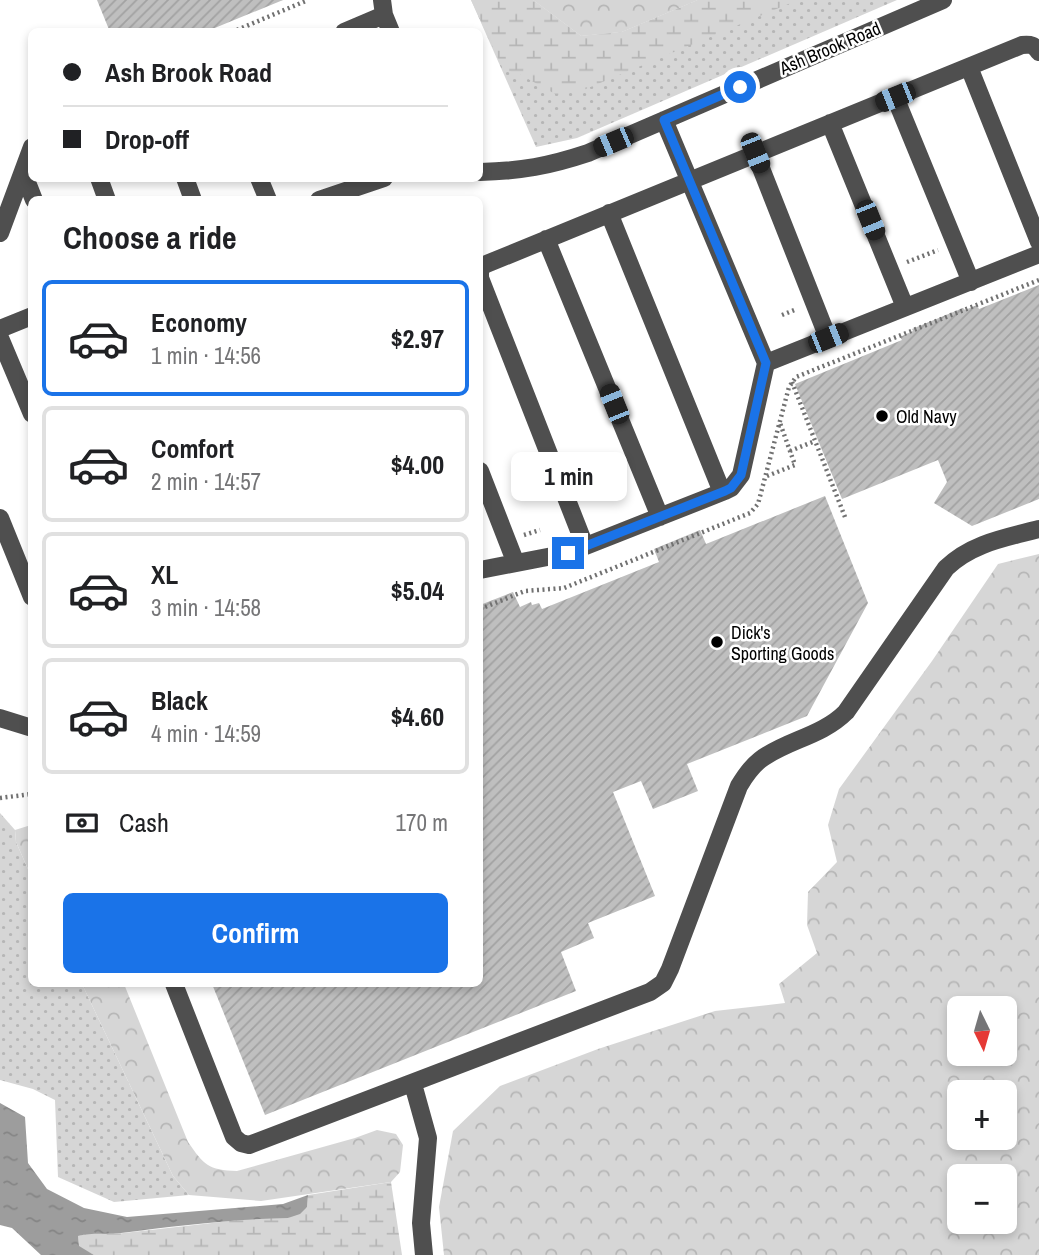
<!DOCTYPE html>
<html lang="en">
<head>
<meta charset="utf-8">
<style>
	:root { --surface:#fff; --page:#f6f6f6; --text:#202124; --muted:#757577; --line:#e0e0e0; --accent:#1a73e8 }
	body { margin:0; font-family:"Archivo Narrow",sans-serif; background:var(--page); color:var(--text); height:100vh; display:flex; flex-direction:column; font-size:26px; white-space:nowrap }
	* { box-sizing:border-box; margin:0 }
	p { font-size:23px; color:var(--muted) }
	.icon { flex:none; width:38px; height:38px; fill:none; stroke:currentColor; stroke-width:2; stroke-linecap:round; stroke-linejoin:round }
	.map { position:relative; flex:1; overflow:hidden }
	.details { position:absolute; left:28px; top:196px; width:455px; height:791px; display:flex; flex-direction:column; background:var(--surface); border-radius:10px; box-shadow:0 4px 10px #0003 }
	.details>* { flex:none }
	.hud { position:absolute; left:28px; top:28px; width:455px; height:154px; border-radius:10px; box-shadow:0 4px 10px #0003; display:grid; align-content:center; height:154px; padding:0 35px; background:var(--surface) }
	.needle { width:46px; rotate:175deg }
	.tools { position:absolute; left:947px; top:996px; display:grid; gap:14px }
	.tools a { display:grid; place-items:center; width:70px; height:70px; border-radius:10px; background:var(--surface); box-shadow:0 4px 10px #0003; font-size:35px }
	.end { position:absolute; width:32px; height:32px; margin:-16px; border:9px solid #1a73e8; background:#fff; box-shadow:0 0 0 4px #fff }
	.from { border-radius:50% }
	.bubble { position:absolute; height:49px; border-radius:10px; background:var(--surface); box-shadow:0 4px 10px #0003; font-size:23px; font-weight:800; line-height:49px; text-align:center }
	.car { position:absolute; width:21px; height:42px; margin:-21px -10px; border-radius:9px; box-shadow:0 0 5px 2px #0007; background:linear-gradient(#222 24%,#8ab4d8 0 40%,#222 0 76%,#8ab4d8 0 86%,#222 0) }
	.hud b { display:flex; align-items:center; gap:24px; height:66px; font-size:26px }
	.hud b+b { border-top:2px solid var(--line) }
	.hud i { width:18px; height:18px; background:var(--text) }
	ul { padding:0; list-style:none }
	li { display:flex; align-items:center; gap:21px; height:116px; margin:0 14px 10px; padding:0 21px; border:4px solid var(--line); border-radius:10px }
	li div { flex:1 }
	li b { display:block; font-size:26px }
	li em { font-style:normal; font-weight:800 }
	li.selected { border-color:var(--accent) }
	li>.icon { width:63px; height:63px; stroke-width:1.5 }
	h2 { padding:0 35px; font-size:32px; line-height:84px }
	.pay { display:flex; align-items:center; gap:18px; height:77px; padding:0 35px; font-size:26px }
	.pay p { margin-inline-start:auto }
	.action { display:flex; gap:14px; margin-top:auto; padding:14px 35px }
	.action a { flex:1; height:80px; border-radius:10px; background:var(--accent); color:#fff; font-size:28px; font-weight:800; line-height:80px; text-align:center }
	.map>svg:first-child { display:block }
	.grass { fill:url(#grass-dots) }
	.forest { fill:url(#forest-crowns); fill-rule:evenodd }
	.wetland { fill:url(#wetland-marsh) }
	.water { fill:url(#water-ripples) }
	.building { fill:url(#building-hatch) }
	.lines { fill:none; stroke-linecap:round; stroke-linejoin:round }
	.path { stroke:#717171; stroke-width:4.5; stroke-dasharray:2 3.5; stroke-linecap:butt }
	.minor { stroke:#4f4f4f; stroke-width:18 }
	.route { stroke:#1a73e8; stroke-width:9 }
	.poi-dot { fill:#000; stroke:#fff; stroke-width:2.5 }
	.labels { text-anchor:middle; dominant-baseline:central; stroke-width:5; stroke-linejoin:round; paint-order:stroke }
	.street-label { font-size:18px; fill:#000; stroke:#fff }
	.poi-label { font-size:18px; fill:#000; stroke:#fff; text-anchor:start }
</style>
</head>
<body>
<div class="map">
<svg width="1039" height="1255" viewBox="0 0 1039 1255">
	<defs>
		<pattern id="grass-dots" width="8" height="8" patternUnits="userSpaceOnUse" patternTransform="scale(1.75)"><rect width="8" height="8" fill="#d6d6d6"/><path d="M2 2h.1M6 6h.1" fill="none" stroke="#b6b6b6" stroke-width="1.8" stroke-linecap="round"/></pattern>
		<pattern id="forest-crowns" width="20" height="18" patternUnits="userSpaceOnUse" patternTransform="scale(1.75)"><rect width="20" height="18" fill="#d6d6d6"/><path d="M2 6a3 3 0 1 1 6 0M12 15a3 3 0 1 1 6 0" fill="none" stroke="#b6b6b6"/></pattern>
		<pattern id="wetland-marsh" width="20" height="14" patternUnits="userSpaceOnUse" patternTransform="scale(1.75)"><rect width="20" height="14" fill="#d6d6d6"/><path d="M1 5h8M5 5V1M11 12h8M15 12V8" fill="none" stroke="#b6b6b6"/></pattern>
		<pattern id="water-ripples" width="26" height="14" patternUnits="userSpaceOnUse" patternTransform="scale(1.75)"><rect width="26" height="14" fill="#9d9d9d"/><path d="M2 4q2-2 4 0t4 0M15 11q2-2 4 0t4 0" fill="none" stroke="#858585"/></pattern>
		<pattern id="building-hatch" width="6" height="6" patternUnits="userSpaceOnUse" patternTransform="scale(1.75)"><rect width="6" height="6" fill="#bfbfbf"/><path d="M-1 1l2-2M0 6l6-6M5 7l2-2" fill="none" stroke="#a2a2a2"/></pattern>
	</defs>
	<rect width="100%" height="100%" fill="#fff"/>
	<path class="grass" d="M471,0H533L581,36L622,32L698,0H897L577,138L536,147Z
		M0,813L15,830L16,842L31,876L32,984H82L173,1176L189,1195L114,1202L58,1177L55,1100L33,1089L0,1080Z"/>
	<path class="forest" d="M533,0H698L622,32L581,36Z
		M1039,554V1255H444L439,1207L453,1131L500,1086L598,1049L715,1011L785,1003L779,984L817,953L807,925L808,892L837,862L828,825L839,789L932,661L998,564ZM959,1008H1004V1054H959ZM1004,1092V1138H959V1092ZM1004,1176V1222H959V1176Z
		M31,825V876L16,842L15,830Z
		M82,984H124L188,1142C204,1165 208,1170 237,1171L355,1138L377,1130L396,1134L403,1145L400,1172L391,1182L261,1201L189,1195L173,1176Z"/>
	<path class="wetland" d="M471,0H533L581,36L622,32L698,0H798L581,91L557,95L521,75L503,69Z
		M391,1182L402,1255H94L79,1247L78,1236L89,1233L115,1234L257,1218H288L307,1207L308,1195Z"/>
	<path class="water" d="M0,1103L25,1117L28,1163L47,1189L84,1208L127,1217L283,1204L308,1195L307,1207L300,1214L288,1218C232,1219 176,1226 121,1233C106,1235 93,1232 78,1236L79,1246L94,1255H41L12,1228L0,1225Z"/>
	<path class="building" d="M97,0H283L205,32H110Z
		M1039,285V499L972,526L934,503L947,482L938,460L842,499L795,384L902,340L900,337L913,331L912,329L963,308L965,310L977,305L979,309Z
		M825,496L868,603L807,716L687,764L698,791L653,809L641,781L613,792L655,896L588,923L594,938L561,952L576,991L265,1115L212,984H480V605L513,592L520,607L531,602L532,605L539,603L542,609L659,562L654,549L700,530L706,544Z"/>
	<g class="lines">
		<path class="path" d="M232,32L308,0
			M907,262L938,250
			M782,315L797,309
			M792,382L845,517
			M790,451L815,441
			M767,476L795,465L780,423
			M585,497L626,481
			M524,535L540,530
			M480,609L525,591L564,588L750,513L758,504L789,387L796,377L1039,280
			M0,798L32,794"/>
		<path class="minor" d="M382,0L384,15L391,32
			M344,32L384,15
			M969,67L1039,242
			M895,97L971,282
			M830,123L905,307
			M755,153L828,338
			M23,172L34,200
			M480,172C521,171 549,166 588,153L943,0
			M99,178L107,200
			M185,178L193,200
			M259,178L268,200
			M319,200L384,178
			M609,213L722,492
			M0,233L32,147
			M546,239L660,517
			M0,329L32,316
			M0,338L32,414
			M766,363L1039,254
			M480,471L515,561
			M0,518L32,597
			M585,546L480,278V270L484,265L1022,45C1031,44 1034,45 1039,52
			M480,570L568,553L725,491L731,488L741,475L766,363L664,120
			M0,718L32,728
			M174,984L234,1137L241,1143L249,1145L650,992L663,983L670,969L739,786C745,776 751,767 760,760C786,740 821,737 846,712L946,568C972,543 1005,538 1039,529
			M413,1084L428,1138L421,1223L424,1255"/>
	</g>
	<g class="lines">
		<path class="route" d="M568,553L725,491L731,488L741,475L766,363L664,120L740,87"/>
	</g>
	<g class="poi-dot">
		<circle cx="882" cy="416" r="7"/>
		<circle cx="717" cy="642" r="7"/>
	</g>
	<g class="labels">
		<g class="street-label">
			<text transform="translate(830 48) rotate(-23)">Ash Brook Road</text>
		</g>
		<g class="poi-label">
			<text x="896" y="416">Old Navy</text>
			<text x="731" y="632">Dick's<tspan x="731" dy="21">Sporting Goods</tspan></text>
		</g>
	</g>
</svg>
<div class="tools">
<a><svg class="needle" viewBox="-14 -14 28 28"><path d="M0-13l5 13h-10z" fill="#e53935"/><path d="M0 13l5-13h-10z" fill="#757577"/></svg></a>
<a>+</a>
<a>−</a>
</div>
<i class="end from" style="left:740px;top:87px"></i>
<i class="end" style="left:568px;top:553px"></i>
<div class="bubble" style="left:511px;top:452px;width:116px">1 min</div>
<i class="car" style="left:895px;top:97px;rotate:248deg"></i>
<i class="car" style="left:613px;top:142px;rotate:247deg"></i>
<i class="car" style="left:755px;top:153px;rotate:158deg"></i>
<i class="car" style="left:870px;top:220px;rotate:158deg"></i>
<i class="car" style="left:828px;top:338px;rotate:68deg"></i>
<i class="car" style="left:614px;top:404px;rotate:338deg"></i>
<div class="hud">
<b><i class="from"></i>Ash Brook Road</b>
<b><i></i>Drop-off</b>
</div>
<section class="details">
<h2>Choose a ride</h2>
<ul>
<li class="selected"><svg class="icon" aria-label="car" viewBox="0 0 24 24"><path d="M5 17H2v-5l4-1 3-4h7l3 4 3 1v5h-3M9 17h6M6 11h13"/><circle cx="7" cy="17" r="2"/><circle cx="17" cy="17" r="2"/></svg><div><b>Economy</b><p>1 min · 14:56</p></div><em>$2.97</em></li>
<li><svg class="icon" aria-label="car" viewBox="0 0 24 24"><path d="M5 17H2v-5l4-1 3-4h7l3 4 3 1v5h-3M9 17h6M6 11h13"/><circle cx="7" cy="17" r="2"/><circle cx="17" cy="17" r="2"/></svg><div><b>Comfort</b><p>2 min · 14:57</p></div><em>$4.00</em></li>
<li><svg class="icon" aria-label="car" viewBox="0 0 24 24"><path d="M5 17H2v-5l4-1 3-4h7l3 4 3 1v5h-3M9 17h6M6 11h13"/><circle cx="7" cy="17" r="2"/><circle cx="17" cy="17" r="2"/></svg><div><b>XL</b><p>3 min · 14:58</p></div><em>$5.04</em></li>
<li><svg class="icon" aria-label="car" viewBox="0 0 24 24"><path d="M5 17H2v-5l4-1 3-4h7l3 4 3 1v5h-3M9 17h6M6 11h13"/><circle cx="7" cy="17" r="2"/><circle cx="17" cy="17" r="2"/></svg><div><b>Black</b><p>4 min · 14:59</p></div><em>$4.60</em></li>
</ul>
<div class="pay"><svg class="icon" aria-label="cash" viewBox="0 0 24 24"><path d="M3 7h18v10H3z"/><circle cx="12" cy="12" r="2"/></svg>Cash<p>170 m</p></div>
<div class="action"><a>Confirm</a></div>
</section>
</div>
</body>
</html>
